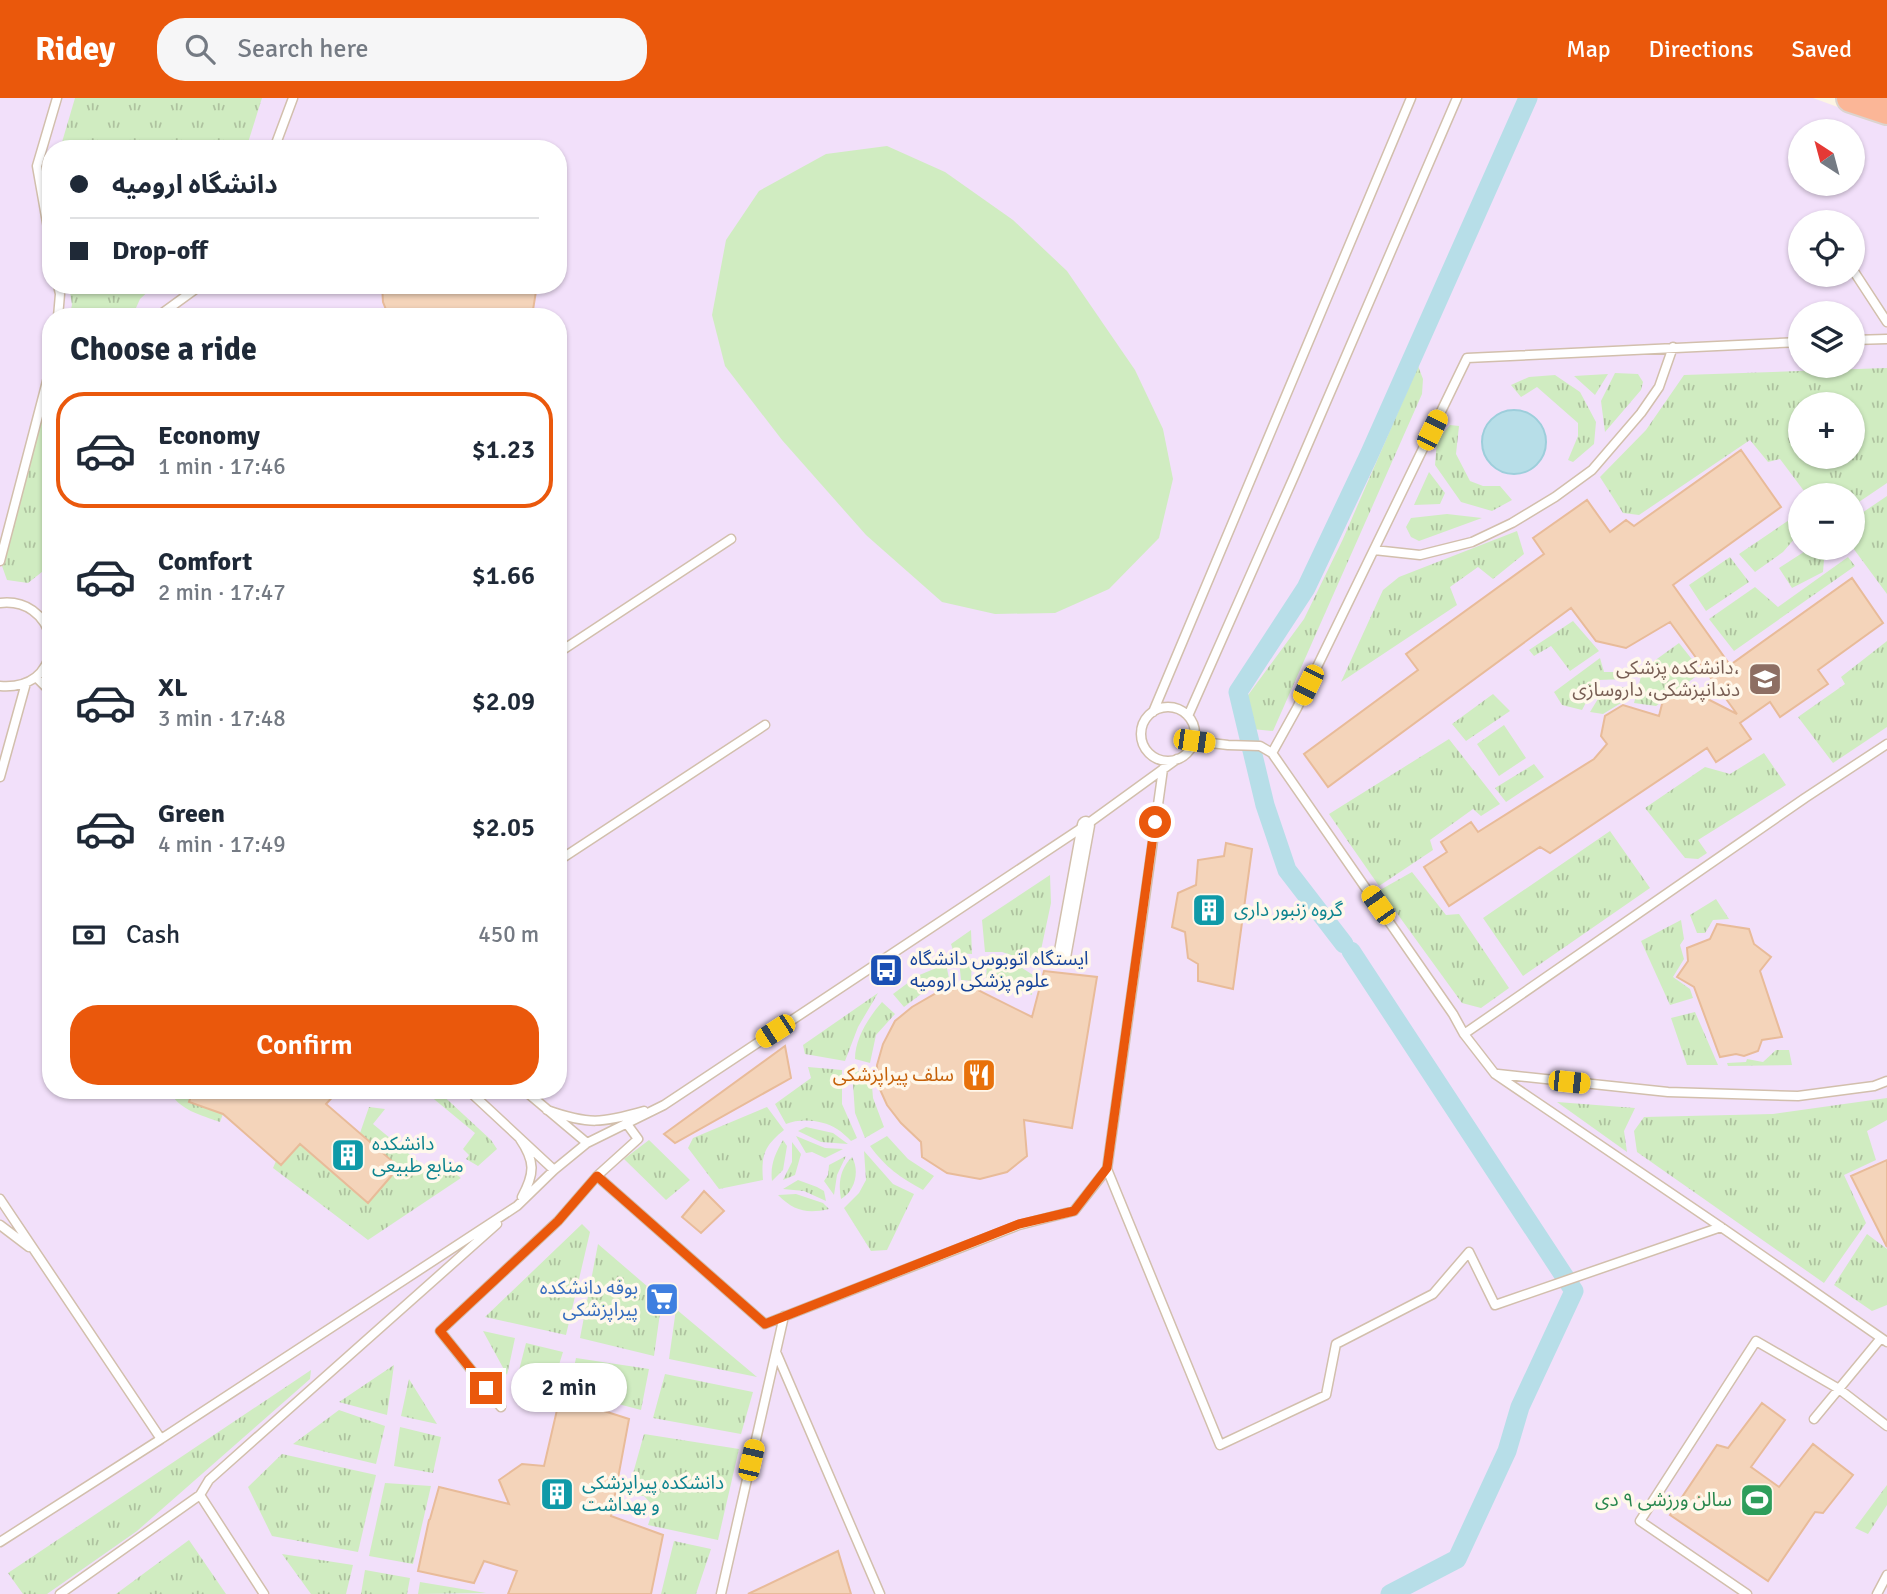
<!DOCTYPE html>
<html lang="en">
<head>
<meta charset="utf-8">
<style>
	:root { --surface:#fff; --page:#f6f6f7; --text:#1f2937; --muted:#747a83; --line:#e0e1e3; --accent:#ea580c }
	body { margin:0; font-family:Signika,"Noto Sans Arabic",sans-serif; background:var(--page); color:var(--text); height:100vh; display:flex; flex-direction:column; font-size:26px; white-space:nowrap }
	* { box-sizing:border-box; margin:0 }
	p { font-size:23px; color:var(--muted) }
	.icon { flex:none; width:38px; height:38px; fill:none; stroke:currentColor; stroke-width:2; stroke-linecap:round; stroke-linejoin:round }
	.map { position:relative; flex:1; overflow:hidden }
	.sheet { position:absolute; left:42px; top:210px; width:525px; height:791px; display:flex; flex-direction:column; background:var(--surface); border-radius:28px; box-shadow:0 2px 5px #0004 }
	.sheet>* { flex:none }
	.hud { position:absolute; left:42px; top:42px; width:525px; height:154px; border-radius:28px; box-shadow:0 2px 5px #0004; display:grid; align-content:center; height:154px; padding:0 28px; background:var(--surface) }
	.needle { width:46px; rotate:324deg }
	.buttons { position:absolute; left:1788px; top:21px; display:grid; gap:14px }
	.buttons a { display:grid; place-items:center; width:77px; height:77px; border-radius:50%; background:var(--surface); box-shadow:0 2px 5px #0004; font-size:35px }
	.end { position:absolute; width:32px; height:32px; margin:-16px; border:9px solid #ea580c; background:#fff; box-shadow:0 0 0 4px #fff }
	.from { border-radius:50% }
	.bubble { position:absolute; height:49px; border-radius:24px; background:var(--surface); box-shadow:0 2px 5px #0004; font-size:23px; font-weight:600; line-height:49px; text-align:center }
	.car { position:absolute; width:21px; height:42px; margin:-21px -10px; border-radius:9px; box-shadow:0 0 5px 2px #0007; background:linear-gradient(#f5c518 24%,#345 0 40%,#f5c518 0 76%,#345 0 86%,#f5c518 0) }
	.hud b { display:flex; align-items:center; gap:24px; height:66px; font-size:26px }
	.hud b+b { border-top:2px solid var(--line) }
	.hud i { width:18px; height:18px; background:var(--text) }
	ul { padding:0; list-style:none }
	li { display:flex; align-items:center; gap:21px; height:116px; margin:0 14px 10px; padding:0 14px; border:4px solid transparent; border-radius:28px }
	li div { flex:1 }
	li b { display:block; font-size:26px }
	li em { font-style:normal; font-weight:600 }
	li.on { border-color:var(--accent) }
	li>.icon { width:63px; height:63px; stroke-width:1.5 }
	h2 { padding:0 28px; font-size:32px; line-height:84px }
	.pay { display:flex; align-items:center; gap:18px; height:77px; padding:0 28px; font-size:26px }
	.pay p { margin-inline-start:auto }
	.button { display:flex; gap:14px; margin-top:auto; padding:14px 28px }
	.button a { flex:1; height:80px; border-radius:28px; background:var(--accent); color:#fff; font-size:28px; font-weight:600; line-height:80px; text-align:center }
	header { display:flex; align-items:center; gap:42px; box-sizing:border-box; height:98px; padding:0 35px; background:var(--accent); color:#fff }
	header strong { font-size:33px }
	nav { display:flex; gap:38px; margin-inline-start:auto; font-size:24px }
	.search { width:490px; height:63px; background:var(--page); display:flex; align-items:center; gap:18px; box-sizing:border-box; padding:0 24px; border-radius:28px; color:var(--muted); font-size:26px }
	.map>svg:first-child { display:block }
	.education { fill:#f2e0fa; fill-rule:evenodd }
	.grass { fill:url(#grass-tufts); fill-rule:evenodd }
	.pitch { fill:#d0ecc1 }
	.water { fill:#b7dee8; stroke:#9dcedb; stroke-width:2 }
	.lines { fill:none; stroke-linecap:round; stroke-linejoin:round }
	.canal { stroke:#b7dee8; stroke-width:19 }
	.building { fill:#f4d4ba; stroke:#e8bb99; stroke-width:2 }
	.lane-casing { stroke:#d2bfac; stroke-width:11 }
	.street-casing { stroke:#d2bfac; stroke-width:19 }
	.highway-casing { stroke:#dcd4cf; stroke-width:32 }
	.lane { stroke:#fff; stroke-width:8 }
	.street { stroke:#fff; stroke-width:16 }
	.highway { stroke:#fbb697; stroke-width:28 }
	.route { stroke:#ea580c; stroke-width:9 }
	.labels { text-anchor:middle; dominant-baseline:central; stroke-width:7; stroke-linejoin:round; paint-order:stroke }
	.education-label { font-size:19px; fill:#785e54; stroke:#fff8eb; text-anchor:end }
	.culture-label { font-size:19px; fill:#0d838f; stroke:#fff8eb; text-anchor:start }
	.transit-label { font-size:19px; fill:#164399; stroke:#fff8eb; text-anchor:start }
	.food-label { font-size:19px; fill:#c56008; stroke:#fff8eb; text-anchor:end }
	.shop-label { font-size:19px; fill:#366cbe; stroke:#fff8eb; text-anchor:end }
	.leisure-label { font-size:19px; fill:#27864d; stroke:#fff8eb; text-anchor:end }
</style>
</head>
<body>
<header>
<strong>Ridey</strong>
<div class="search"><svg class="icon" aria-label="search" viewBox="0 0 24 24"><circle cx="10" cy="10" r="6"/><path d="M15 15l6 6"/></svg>Search here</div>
<nav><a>Map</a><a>Directions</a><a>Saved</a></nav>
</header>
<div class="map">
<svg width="1887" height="1496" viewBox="0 0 1887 1496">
	<defs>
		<pattern id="grass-tufts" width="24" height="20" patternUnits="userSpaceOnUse" patternTransform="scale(1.75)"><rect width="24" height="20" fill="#d0ecc1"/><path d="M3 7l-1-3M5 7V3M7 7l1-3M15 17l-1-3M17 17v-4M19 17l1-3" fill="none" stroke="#aec29f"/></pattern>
	</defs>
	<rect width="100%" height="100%" fill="#fdf5e4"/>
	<path class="education" d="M0,0H1813L1887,27V1496H0ZM1801,33H1853V86H1801ZM51,51H558V187H51ZM1801,124H1853V177H1801ZM1801,215H1853V268H1801ZM51,219H558V992H51ZM1801,306H1853V359H1801ZM1801,397H1853V450H1801Z"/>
	<path class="grass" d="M75,0H262L246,51H60Z
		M69,187H155L140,201L132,219H69L72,207Z
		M1418,268L1423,281L1422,296L1273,633L1252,631L1243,618L1246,600L1304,521L1343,441Z
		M1886,270H1887V385L1853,408V397H1807L1780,361L1768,364L1750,342L1639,417L1623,415L1600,379L1646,332L1684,277ZM1801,306H1853V359H1801Z
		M1615,275L1638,276L1643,284L1641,292L1605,334L1601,303Z
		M1608,276L1595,297L1574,278Z
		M1555,277L1580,294L1596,324L1594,346L1573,364L1568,362L1578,338V325L1537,289L1521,299L1511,287L1529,279Z
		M51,281V458L47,470L28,485L7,482L2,468L27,364Z
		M1450,327L1459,328L1456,356L1470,383L1483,388H1500L1512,402L1492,413L1461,404L1435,367L1437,342Z
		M1429,374L1445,395L1440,406L1414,407Z
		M1887,398V496L1853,450V421Z
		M1447,416L1482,420L1419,443L1411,439L1406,429L1411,420Z
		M1795,418L1796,439L1783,454L1755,474L1739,456Z
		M1517,433L1524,456L1493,481L1478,469L1450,489L1457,507L1341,584L1383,492L1399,479Z
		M1810,450H1844L1824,462L1823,474L1792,490L1779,470Z
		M1730,459L1749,484L1706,513L1689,487Z
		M1848,459L1855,468L1734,553L1709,521L1755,489L1778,509Z
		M1573,523L1599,553L1570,573L1551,548L1534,558L1529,552Z
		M1887,543V629L1833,665L1798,619L1845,586L1841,579Z
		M1679,545L1702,574L1656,608L1634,605L1643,571Z
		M1600,560L1604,574H1631L1626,581L1598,582L1582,612L1562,607L1554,594Z
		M1626,589L1621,605L1603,616L1590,614L1604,591Z
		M1493,596L1510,613L1466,643L1452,626Z
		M1504,627L1526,660L1499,678L1477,646Z
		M1449,641L1500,706L1481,718L1473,711L1430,742L1433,752L1379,788L1329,716Z
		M1764,655L1786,687L1698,742L1707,755L1698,761L1685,760L1645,710L1705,669L1730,676Z
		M1534,666L1544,679L1506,704L1495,690Z
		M1610,733L1650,790L1523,878L1483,820Z
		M1412,774L1446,817L1459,816L1509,890L1481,910L1462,905L1380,792Z
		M1050,777L1051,805L1038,866L1002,854H985L982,822Z
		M1716,801L1729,821L1713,822L1705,835H1697L1690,817Z
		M1681,822L1684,841L1680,847L1684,861L1673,879L1690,891L1693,900L1670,907L1641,843Z
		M971,832L972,856L954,855L951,846Z
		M972,861L971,883L961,882L959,862Z
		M987,862H1010L1033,877L1032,897L1005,887L986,883Z
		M946,866L950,885L925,893L904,909L893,896L917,878Z
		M878,895L858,929L845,963L805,956L803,947Z
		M882,904L895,916L876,937L870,965L855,961C855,940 869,919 882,904Z
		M1695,914L1718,967H1687L1671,920Z
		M1776,952H1789L1792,967L1728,968L1727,965L1746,964L1747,961L1763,964Z
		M808,969L842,972V1006L857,1040L851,1043C847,1039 842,1034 837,1031C823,1022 801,1020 786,1026L775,1006L811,980Z
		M852,972L871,976L873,1000L884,1029L865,1040L855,1015Z
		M169,992H193L189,1004L223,1016L220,1024C201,1017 178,1012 169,992Z
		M423,992H437L491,1042L497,1051L478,1068L466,1061L469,1057L463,1051L475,1035Z
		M1887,1000V1022L1867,1033L1876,1062L1844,1077L1866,1125L1824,1185L1637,1054L1634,1033L1644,1019L1773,1016Z
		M1557,1004L1635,1010L1624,1033L1627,1054Z
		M369,1009L385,1011L373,1026L438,1080L447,1069L461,1080L368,1142L273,1070L276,1063L282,1067L300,1046L368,1105L360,1035Z
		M767,1009L784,1032C764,1048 761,1058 763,1082L719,1091L688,1050L693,1040Z
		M806,1029L833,1035L848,1046L821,1044L798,1033Z
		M796,1038L825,1050L843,1051L825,1060L812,1054L806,1055Z
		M887,1038L908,1061L934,1078L923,1092C900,1079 886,1070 870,1048Z
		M649,1042L690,1082L666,1102L624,1061Z
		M783,1042L787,1048L783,1072L772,1083C770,1067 775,1056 783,1042Z
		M792,1044L801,1056L795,1077L783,1082L792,1064Z
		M864,1053L893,1086L914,1096L887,1152L871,1153L844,1110L859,1095L866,1082Z
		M846,1058L837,1077L834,1097L824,1083L828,1077L829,1067Z
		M852,1059C860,1073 855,1093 841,1101C838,1085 840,1071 852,1059Z
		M798,1082L817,1089L824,1093L826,1103L804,1093L783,1091Z
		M796,1096L823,1105L829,1111C807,1116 794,1113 778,1097Z
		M582,1126L590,1134L566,1237L485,1219Z
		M1867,1136L1887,1151V1207L1872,1213L1834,1187Z
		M598,1146L662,1201L654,1258L580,1240Z
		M676,1211L757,1279L669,1261Z
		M483,1233L515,1240L507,1277Z
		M526,1245L563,1254L552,1289L516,1284Z
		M576,1260L649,1271L641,1312L569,1293Z
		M394,1267L387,1317L339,1304Z
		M311,1272L310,1281L137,1433L47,1496H23L8,1475Z
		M665,1276L753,1294L741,1336L653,1320Z
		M409,1281L437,1326L401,1318Z
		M339,1312L385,1328L376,1366L293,1346Z
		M400,1329L441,1339L433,1375L394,1368Z
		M644,1336L739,1351L718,1442L648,1427L654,1409L644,1398L627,1397Z
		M282,1356L376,1377L358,1454L272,1438L248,1389Z
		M385,1385L431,1388L413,1466L369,1458Z
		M1887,1387V1407L1868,1436L1855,1430Z
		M189,1442L226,1496H116Z
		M674,1443L711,1451L696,1496H661Z
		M282,1456L353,1467L346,1496H311Z
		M365,1472L410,1480L407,1496H361Z
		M420,1484L486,1495L418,1496Z"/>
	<path class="pitch" d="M887,48L945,74L1013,122L1067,173L1135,272L1163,331L1173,381L1159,440L1109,491L1055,515L995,516L942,504L866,437L782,342L725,268L712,217L726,142L759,93L826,56Z"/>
	<path class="water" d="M1482 344a32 32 0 1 1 64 0a32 32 0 1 1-64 0Z"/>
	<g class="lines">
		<path class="canal" d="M1344,846L1287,772L1265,707L1238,594L1306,490L1369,357L1528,0
			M1351,853L1574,1193L1520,1309L1507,1353L1457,1461L1390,1496"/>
	</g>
	<path class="building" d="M382,187H537L533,212L529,219H389L383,204Z
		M1741,352L1781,409L1673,487L1730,567L1852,480L1883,525L1818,572L1828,586L1780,619L1770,604L1740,625L1751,641L1716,664L1707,650L1550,755L1540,749L1449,808L1424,769L1447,754L1441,744L1471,724L1478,734L1594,661L1607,646L1601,638L1605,618L1623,607L1659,618L1662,606L1684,589L1737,616L1670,524L1626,550L1596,543L1571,510L1328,689L1304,656L1418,572L1406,556L1544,456L1533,440L1587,402L1610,434L1626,422L1634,428Z
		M1226,745L1252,751L1233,891L1198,883V866L1188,860L1185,834L1172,829L1178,795L1196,787L1198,762L1224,758Z
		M1717,826L1749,831L1754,846L1771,859L1760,873L1782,939L1762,942L1758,953L1744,958L1736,956L1720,959L1694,889L1677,879L1688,863L1687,850L1710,841Z
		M1044,873L1097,879L1072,1030L1024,1022L1027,1058L1007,1074L980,1081L947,1075L922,1059L921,1044L901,1025L887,1007L878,987L877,967L883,946L895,923L912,909L938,894L970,888L1032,919Z
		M785,948L791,980L675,1045L664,1036Z
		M193,992H339L326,1006L399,1069L368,1105L300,1046L281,1067L223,1016L189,1004Z
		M1887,1062V1149L1851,1078Z
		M704,1093L724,1113L701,1135L682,1119Z
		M560,1299L629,1321L611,1418L663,1437L651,1496H508L517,1473L484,1463L474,1485L418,1473L429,1422L430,1421L439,1389L509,1406L499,1382L522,1366L544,1368Z
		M1762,1305L1785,1322L1751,1369L1779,1389L1813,1346L1853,1377L1823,1415L1815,1414L1768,1483L1670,1417L1717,1347L1728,1350Z
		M838,1453L851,1496H748Z"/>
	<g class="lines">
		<g class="lane-casing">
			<path id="lane" d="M274,51L293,0
				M51,147L37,68L57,0
				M1853,172L1887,224
				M58,219L60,196L58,187
				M157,219L201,187
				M1853,242L1887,241
				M1374,452L1420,457L1472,444L1512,425L1555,399L1592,372L1641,315L1659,289L1673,249
				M0,463L51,268
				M0,505C25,502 45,516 51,541
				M558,555L731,441
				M36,579L51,594
				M0,588C26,590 45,579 51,553
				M1141 636a27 27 0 1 1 54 0a27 27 0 1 1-54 0Z
				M1153,614L1411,0
				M1188,618L1296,374L1457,0
				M1194,643L1228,647L1260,648L1272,655L1453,916L1464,936L1495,976L1721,1129L1887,1244
				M1272,655L1297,610L1467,260L1801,244
				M0,679L26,585
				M558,763L765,627
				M1464,936L1805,700L1887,646
				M1498,976L1668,994L1798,998L1874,988L1887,983
				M468,992L554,1072
				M524,992L587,1045
				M547,1012C589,1027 602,1025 644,1013
				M520,1041C535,1063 535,1075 522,1099
				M1107,1071L1220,1347L1326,1297L1336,1246L1433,1196L1469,1154L1495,1207L1721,1129
				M597,1078L765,1226L1019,1127L1074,1113L1107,1071L1163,671
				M0,1101L161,1341L0,1444
				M0,1127L29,1149
				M776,1254L880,1496
				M501,1309L440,1233L558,1123L597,1078L638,1041L627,1026
				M1814,1321L1881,1240
				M161,1341L517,1108L554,1072L587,1045L664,1007L1086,727L1177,661
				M200,1397L264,1496
				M60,1496L200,1397L209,1382L497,1126
				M721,1496L784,1218
				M1747,1496L1640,1423L1756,1243L1839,1291L1887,1328
				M1877,1496L1887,1477"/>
		</g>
		<g class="street-casing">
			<path id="street" d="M1062,859L1086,727"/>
		</g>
		<g class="highway-casing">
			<path id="highway" d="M1851,0L1887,12"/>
		</g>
		<use href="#lane" class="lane"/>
		<use href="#street" class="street"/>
		<use href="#highway" class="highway"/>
	</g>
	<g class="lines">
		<path class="route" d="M486,1290L440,1233L558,1123L597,1078L765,1226L1019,1126L1074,1113L1107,1070L1155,724"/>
	</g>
	<defs>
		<g id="university-square" transform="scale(1.75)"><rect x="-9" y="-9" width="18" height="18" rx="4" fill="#8d6e63" stroke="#fff8eb"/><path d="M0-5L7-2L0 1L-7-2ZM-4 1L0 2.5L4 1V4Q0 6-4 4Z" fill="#fff"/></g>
		<g id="building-square" transform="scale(1.75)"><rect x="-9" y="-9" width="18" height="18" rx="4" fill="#0f9aa8" stroke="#fff8eb"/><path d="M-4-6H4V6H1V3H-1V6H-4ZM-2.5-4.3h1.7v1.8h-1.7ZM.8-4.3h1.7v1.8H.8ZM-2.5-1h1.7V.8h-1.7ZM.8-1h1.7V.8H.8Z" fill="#fff"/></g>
		<g id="bus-square" transform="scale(1.75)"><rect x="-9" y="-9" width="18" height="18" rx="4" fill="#1a4fb4" stroke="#fff8eb"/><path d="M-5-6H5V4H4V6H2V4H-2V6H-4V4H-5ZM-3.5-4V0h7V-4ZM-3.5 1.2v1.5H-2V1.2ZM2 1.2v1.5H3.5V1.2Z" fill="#fff"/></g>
		<g id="restaurant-square" transform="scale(1.75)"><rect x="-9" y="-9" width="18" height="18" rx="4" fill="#e8710a" stroke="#fff8eb"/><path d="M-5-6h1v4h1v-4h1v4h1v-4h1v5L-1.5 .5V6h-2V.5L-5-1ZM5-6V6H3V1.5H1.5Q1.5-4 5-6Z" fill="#fff"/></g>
		<g id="supermarket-square" transform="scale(1.75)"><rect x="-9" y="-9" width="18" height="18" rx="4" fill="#3f7fe0" stroke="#fff8eb"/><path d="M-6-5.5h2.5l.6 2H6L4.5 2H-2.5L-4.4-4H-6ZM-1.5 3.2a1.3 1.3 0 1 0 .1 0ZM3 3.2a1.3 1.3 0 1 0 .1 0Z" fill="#fff"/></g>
		<g id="stadium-square" transform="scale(1.75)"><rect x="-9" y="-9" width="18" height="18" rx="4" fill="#2e9e5b" stroke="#fff8eb"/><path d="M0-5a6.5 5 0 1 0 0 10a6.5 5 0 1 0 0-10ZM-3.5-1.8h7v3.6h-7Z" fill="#fff"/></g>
	</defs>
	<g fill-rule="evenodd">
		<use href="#university-square" x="1765" y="581"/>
		<use href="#building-square" x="1209" y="812"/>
		<use href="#bus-square" x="886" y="872"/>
		<use href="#restaurant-square" x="979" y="977"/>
		<use href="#building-square" x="348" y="1057"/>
		<use href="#supermarket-square" x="662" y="1201"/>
		<use href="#building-square" x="557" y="1396"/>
		<use href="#stadium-square" x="1757" y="1402"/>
	</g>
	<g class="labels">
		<g class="education-label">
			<text x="1740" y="570">دانشکده پزشکی،<tspan x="1740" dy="22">دندانپزشکی، داروسازی</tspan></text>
		</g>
		<g class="culture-label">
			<text x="1234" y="812">گروه زنبور داری</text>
			<text x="372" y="1046">دانشکده<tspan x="372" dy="22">منابع طبیعی</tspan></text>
			<text x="582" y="1385">دانشکده پیراپزشکی<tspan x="582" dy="22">و بهداشت</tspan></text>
		</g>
		<g class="transit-label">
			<text x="910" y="861">ایستگاه اتوبوس دانشگاه<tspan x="910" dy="22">علوم پزشکی ارومیه</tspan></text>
		</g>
		<g class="food-label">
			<text x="954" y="977">سلف پیراپزشکی</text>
		</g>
		<g class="shop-label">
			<text x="638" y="1190">بوفه دانشکده<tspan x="638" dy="22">پیراپزشکی</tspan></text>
		</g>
		<g class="leisure-label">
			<text x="1732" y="1402">سالن ورزشی ۹ دی</text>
		</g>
	</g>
</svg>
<div class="buttons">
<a><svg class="needle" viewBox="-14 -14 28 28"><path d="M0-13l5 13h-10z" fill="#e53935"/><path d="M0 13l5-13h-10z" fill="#747a83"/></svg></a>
<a><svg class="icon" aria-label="locate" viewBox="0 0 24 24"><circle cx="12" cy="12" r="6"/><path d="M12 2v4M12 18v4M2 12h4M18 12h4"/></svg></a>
<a><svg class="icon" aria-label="layers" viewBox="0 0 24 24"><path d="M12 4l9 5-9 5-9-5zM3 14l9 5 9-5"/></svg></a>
<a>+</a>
<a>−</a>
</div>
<i class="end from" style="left:1155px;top:724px"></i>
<i class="end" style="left:486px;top:1290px"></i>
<div class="bubble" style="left:511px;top:1265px;width:116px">2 min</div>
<i class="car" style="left:1432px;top:332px;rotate:26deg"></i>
<i class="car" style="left:1308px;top:587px;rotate:206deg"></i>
<i class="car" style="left:1194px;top:643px;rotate:98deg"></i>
<i class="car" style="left:1378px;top:807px;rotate:325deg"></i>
<i class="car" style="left:775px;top:933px;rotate:237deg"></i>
<i class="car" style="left:1569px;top:984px;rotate:96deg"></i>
<i class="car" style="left:751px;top:1362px;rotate:13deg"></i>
<div class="hud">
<b><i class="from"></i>دانشگاه ارومیه</b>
<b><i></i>Drop-off</b>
</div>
<section class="sheet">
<h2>Choose a ride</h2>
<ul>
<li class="on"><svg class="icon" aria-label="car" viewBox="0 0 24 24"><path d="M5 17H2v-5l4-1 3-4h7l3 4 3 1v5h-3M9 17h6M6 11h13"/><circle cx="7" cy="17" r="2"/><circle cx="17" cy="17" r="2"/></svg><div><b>Economy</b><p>1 min · 17:46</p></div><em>$1.23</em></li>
<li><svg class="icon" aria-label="car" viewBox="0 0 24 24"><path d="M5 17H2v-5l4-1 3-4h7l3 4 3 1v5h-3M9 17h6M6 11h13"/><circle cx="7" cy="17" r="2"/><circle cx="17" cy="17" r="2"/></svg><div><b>Comfort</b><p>2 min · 17:47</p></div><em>$1.66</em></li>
<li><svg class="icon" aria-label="car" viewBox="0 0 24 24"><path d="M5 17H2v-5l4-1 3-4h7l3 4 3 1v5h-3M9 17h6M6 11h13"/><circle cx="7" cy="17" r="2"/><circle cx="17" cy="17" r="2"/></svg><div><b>XL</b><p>3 min · 17:48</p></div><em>$2.09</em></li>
<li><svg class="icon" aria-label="car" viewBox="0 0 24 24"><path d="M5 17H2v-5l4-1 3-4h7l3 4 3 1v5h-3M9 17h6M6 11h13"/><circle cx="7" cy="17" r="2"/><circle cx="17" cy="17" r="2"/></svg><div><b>Green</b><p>4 min · 17:49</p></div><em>$2.05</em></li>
</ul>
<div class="pay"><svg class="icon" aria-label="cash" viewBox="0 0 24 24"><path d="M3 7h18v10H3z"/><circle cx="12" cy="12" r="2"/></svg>Cash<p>450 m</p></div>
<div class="button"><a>Confirm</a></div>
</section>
</div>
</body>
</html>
